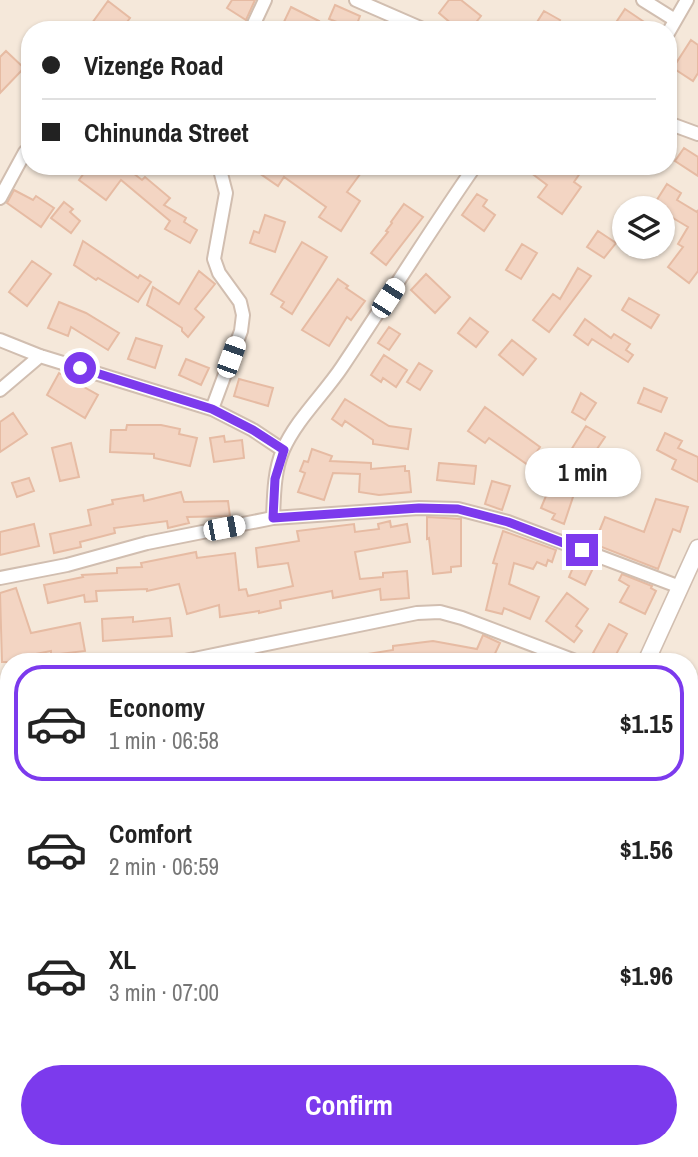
<!DOCTYPE html>
<html lang="en">
<head>
<meta charset="utf-8">
<style>
	:root { --surface:#fff; --page:#f2f2f2; --text:#222; --muted:#767676; --line:#e0e0e0; --accent:#7c3aed }
	body { margin:0; font-family:"Archivo Narrow",sans-serif; background:var(--page); color:var(--text); height:100vh; display:flex; flex-direction:column; font-size:26px; white-space:nowrap }
	* { box-sizing:border-box; margin:0 }
	p { font-size:23px; color:var(--muted) }
	.icon { flex:none; width:38px; height:38px; fill:none; stroke:currentColor; stroke-width:2; stroke-linecap:round; stroke-linejoin:round }
	.map { position:relative; flex:1; overflow:hidden }
	.panel { position:absolute; left:0px; top:653px; width:698px; height:506px; display:flex; flex-direction:column; background:var(--surface); border-radius:28px 28px 0 0; box-shadow:0 2px 5px #0004 }
	.panel>* { flex:none }
	.top-card { position:absolute; left:21px; top:21px; width:656px; height:154px; border-radius:28px; box-shadow:0 2px 5px #0004; display:grid; align-content:center; height:154px; padding:0 21px; background:var(--surface) }
	.tools { position:absolute; left:612px; top:196px; display:grid; gap:14px }
	.tools a { display:grid; place-items:center; width:63px; height:63px; border-radius:50%; background:var(--surface); box-shadow:0 2px 5px #0004; font-size:35px }
	.end { position:absolute; width:32px; height:32px; margin:-16px; border:9px solid #7c3aed; background:#fff; box-shadow:0 0 0 4px #fff }
	.from { border-radius:50% }
	.bubble { position:absolute; height:49px; border-radius:24px; background:var(--surface); box-shadow:0 2px 5px #0004; font-size:23px; font-weight:800; line-height:49px; text-align:center }
	.car { position:absolute; width:21px; height:42px; margin:-21px -10px; border-radius:9px; box-shadow:0 0 5px 2px #0007; background:linear-gradient(#fff 24%,#345 0 40%,#fff 0 76%,#345 0 86%,#fff 0) }
	.top-card b { display:flex; align-items:center; gap:24px; height:66px; font-size:26px }
	.top-card b+b { border-top:2px solid var(--line) }
	.top-card i { width:18px; height:18px; background:var(--text) }
	ul { padding:12px 0 0; list-style:none }
	li { display:flex; align-items:center; gap:21px; height:116px; margin:0 14px 10px; padding:0 7px; border:4px solid transparent; border-radius:28px }
	li div { flex:1 }
	li b { display:block; font-size:26px }
	li em { font-style:normal; font-weight:800 }
	li.on { border-color:var(--accent) }
	li>.icon { width:63px; height:63px; stroke-width:1.5 }
	.button { display:flex; gap:14px; margin-top:auto; padding:14px 21px }
	.button a { flex:1; height:80px; border-radius:42px; background:var(--accent); color:#fff; font-size:28px; font-weight:800; line-height:80px; text-align:center }
	.map>svg:first-child { display:block }
	.residential { fill:#f5e8da; fill-rule:evenodd }
	.building { fill:#f3d5c3; stroke:#e6bba3; stroke-width:2 }
	.lines { fill:none; stroke-linecap:round; stroke-linejoin:round }
	.minor-casing { stroke:#d1beb0; stroke-width:16 }
	.tertiary-casing { stroke:#d1beb0; stroke-width:19 }
	.minor { stroke:#fff; stroke-width:12 }
	.tertiary { stroke:#fff; stroke-width:16 }
	.route { stroke:#7c3aed; stroke-width:9 }
</style>
</head>
<body>
<div class="map">
<svg width="698" height="1157" viewBox="0 0 698 1157">
	<rect width="100%" height="100%" fill="#fdf6ec"/>
	<path class="residential" d="M0,0H698V911L690,907V662H9V1150H690V911L698,915V1157H0ZM30,30H668V166H30ZM625,208H663V247H625Z"/>
	<path class="building" d="M232,0H255L246,20L227,8Z
		M449,0H461L481,16L470,30H459L439,13Z
		M108,1L130,18L121,30H87Z
		M335,5L360,16L355,29L329,19Z
		M291,7L319,21L315,30H289L282,26Z
		M625,9L656,30H611Z
		M544,11L560,20L554,30H532Z
		M691,40L698,45V73L693,81L673,68Z
		M6,51L24,68L0,93V57Z
		M684,148L698,157V176L675,161Z
		M89,166H124L142,180L145,177L170,198L164,205L186,218L184,222L197,230L190,243L165,229L170,221L121,180L106,200L79,180Z
		M249,166H366L347,192L360,201L341,231L319,217L326,207L284,177L278,186Z
		M522,166H585L574,182L581,187L562,214L538,197L547,185Z
		M667,184L681,193L677,200L697,212L698,210V271L689,283L668,267L683,247L678,244L688,227L663,212V208L653,206Z
		M14,190L33,200L36,196L54,208L41,227L7,203Z
		M477,194L487,200L483,206L495,215L484,231L462,215Z
		M64,202L73,209L70,212L80,221L71,233L51,218Z
		M404,204L423,217L386,265L371,253L388,232L386,231L392,223L391,222Z
		M265,215L285,222L275,252L250,243L254,231L259,233Z
		M598,231L616,243L604,258L587,247Z
		M83,241L138,278L140,275L151,282L138,302L98,278L96,280L74,265Z
		M302,242L327,257L292,314L281,307L284,302L271,294Z
		M522,244L537,253L521,279L506,270Z
		M32,261L51,274L27,306L9,292Z
		M578,268L591,276L549,332L533,320L553,294L560,299Z
		M199,271L215,284L195,309L204,317L188,337L182,331V328L147,305L153,287L179,304Z
		M426,274L450,297L435,313L411,290Z
		M338,279L348,286L346,288L365,301L351,320L347,317L329,346L302,330Z
		M629,298L659,315L651,328L622,310Z
		M59,302L86,313L119,333L108,350L71,327L68,336L48,328Z
		M470,318L488,332L476,347L458,333Z
		M585,319L611,338L614,334L630,344L626,350L633,355L628,362L592,339L588,345L574,335Z
		M389,327L400,334L389,350L378,343Z
		M136,338L162,346L155,368L128,359Z
		M512,340L536,359L523,375L499,355Z
		M384,355L407,370L396,387L383,378L381,382L371,375Z
		M186,359L209,368L201,385L179,375Z
		M419,363L432,371L420,390L407,382Z
		M59,373L98,395L85,418L47,395Z
		M239,379L273,388L268,406L234,396Z
		M644,388L667,398L661,412L638,403Z
		M581,393L596,403L585,420L572,412Z
		M345,399L389,426L411,429L408,449L373,444V440L345,421L342,426L332,419Z
		M485,407L540,447L528,465L489,438L485,443L468,431Z
		M13,413L27,434L0,452V422Z
		M127,425H161L180,429L179,434L197,438L190,466L154,458V454L110,452L111,430H126Z
		M586,426L605,437L597,449L636,470L624,492L612,485L615,481L584,464L564,524L552,519L555,514L541,508L553,479L549,477L557,455L566,458Z
		M665,433L682,441L678,448L698,457V482L672,469L676,460L657,450Z
		M224,436L225,442L242,440L244,458L214,462L210,438Z
		M71,443L79,477L60,481L52,448Z
		M312,449L332,456L330,461L371,463V469L405,466V471H409L411,492L379,495L359,492L360,474L333,473L324,500L298,492L305,473L300,471L304,461L308,462Z
		M439,463L476,466L474,484L437,480Z
		M29,478L34,491L17,497L12,483Z
		M492,481L510,486L502,510L485,504Z
		M181,492L184,502L228,501L230,516L187,517L189,523L168,528L167,521L114,528L115,533L80,542L81,547L54,553L50,534L91,525L88,510L113,504L112,500L143,495L144,501Z
		M656,499L688,507L680,532L673,529L658,569L594,544L605,517L644,532Z
		M427,517L461,519V566L451,567V572L433,574L429,538L427,539Z
		M390,521L391,527L407,524L410,542L355,552L360,579L383,577V573L407,571L409,598L381,600L380,589L333,598L332,591L280,601L281,608L259,613V611L220,617L219,605L187,614L179,584L147,591V589L96,591L97,601L85,602L84,595L48,603L44,585L83,577L82,575L117,573V568L142,567L141,563L196,552L197,558L235,553L239,590L246,589L248,596L293,586L288,563L258,567L256,548L299,541L297,531L354,524L355,532L379,529L378,524Z
		M34,524L39,546L0,555V532Z
		M503,531L556,550L552,562L548,560L546,566L537,562L533,569L514,563L509,584L539,597L530,619L504,608L502,614L486,610L497,564L493,563Z
		M577,558L595,564L585,585L569,577Z
		M622,574L652,586L651,588L656,591L645,614L620,602L629,586L619,580Z
		M16,588L31,633L80,623L85,651L51,655V651L20,657V662H2L0,593Z
		M567,593L588,609L576,626L582,631L574,642L546,621Z
		M133,617V622L170,618L172,636L103,641L102,619Z
		M609,624L627,634L612,662L593,653Z
		M483,635L500,643L491,662H362L361,655L393,650V646L433,641L477,649Z"/>
	<g class="lines">
		<g class="minor-casing">
			<path id="minor" d="M356,0L425,30
				M643,0L675,20
				M251,30L265,0
				M668,33L687,0
				M668,123L698,134
				M0,198L25,152
				M0,340L40,356L212,409L253,430L283,450
				M0,390L40,356
				M212,409L241,331L243,315L240,302L219,273L214,259L226,193L219,166
				M273,518C274,495 274,471 283,450C296,420 324,394 342,367C387,300 429,232 475,166
				M0,578L67,565L147,543L273,518L419,508L458,509L508,522L680,587
				M180,662L417,613L440,612L462,618L578,662
				M0,696L9,694
				M690,1076L698,1061
				M128,1157L129,1150
				M324,1157V1150
				M655,1157L657,1150"/>
		</g>
		<g class="tertiary-casing">
			<path id="tertiary" d="M646,662L698,548
				M0,860L9,858
				M690,909L698,913
				M495,1157L498,1150"/>
		</g>
		<use href="#minor" class="minor"/>
		<use href="#tertiary" class="tertiary"/>
	</g>
	<g class="lines">
		<path class="route" d="M80,368L212,409L253,430L284,450L275,479L273,518L419,508L458,509L508,522L582,550"/>
	</g>
</svg>
<div class="tools">
<a><svg class="icon" aria-label="layers" viewBox="0 0 24 24"><path d="M12 4l9 5-9 5-9-5zM3 14l9 5 9-5"/></svg></a>
</div>
<i class="end from" style="left:80px;top:368px"></i>
<i class="end" style="left:582px;top:550px"></i>
<div class="bubble" style="left:525px;top:448px;width:116px">1 min</div>
<i class="car" style="left:388px;top:298px;rotate:33deg"></i>
<i class="car" style="left:231px;top:357px;rotate:20deg"></i>
<i class="car" style="left:224px;top:528px;rotate:79deg"></i>
<div class="top-card">
<b><i class="from"></i>Vizenge Road</b>
<b><i></i>Chinunda Street</b>
</div>
<section class="panel">
<ul>
<li class="on"><svg class="icon" aria-label="car" viewBox="0 0 24 24"><path d="M5 17H2v-5l4-1 3-4h7l3 4 3 1v5h-3M9 17h6M6 11h13"/><circle cx="7" cy="17" r="2"/><circle cx="17" cy="17" r="2"/></svg><div><b>Economy</b><p>1 min · 06:58</p></div><em>$1.15</em></li>
<li><svg class="icon" aria-label="car" viewBox="0 0 24 24"><path d="M5 17H2v-5l4-1 3-4h7l3 4 3 1v5h-3M9 17h6M6 11h13"/><circle cx="7" cy="17" r="2"/><circle cx="17" cy="17" r="2"/></svg><div><b>Comfort</b><p>2 min · 06:59</p></div><em>$1.56</em></li>
<li><svg class="icon" aria-label="car" viewBox="0 0 24 24"><path d="M5 17H2v-5l4-1 3-4h7l3 4 3 1v5h-3M9 17h6M6 11h13"/><circle cx="7" cy="17" r="2"/><circle cx="17" cy="17" r="2"/></svg><div><b>XL</b><p>3 min · 07:00</p></div><em>$1.96</em></li>
</ul>
<div class="button"><a>Confirm</a></div>
</section>
</div>
</body>
</html>
